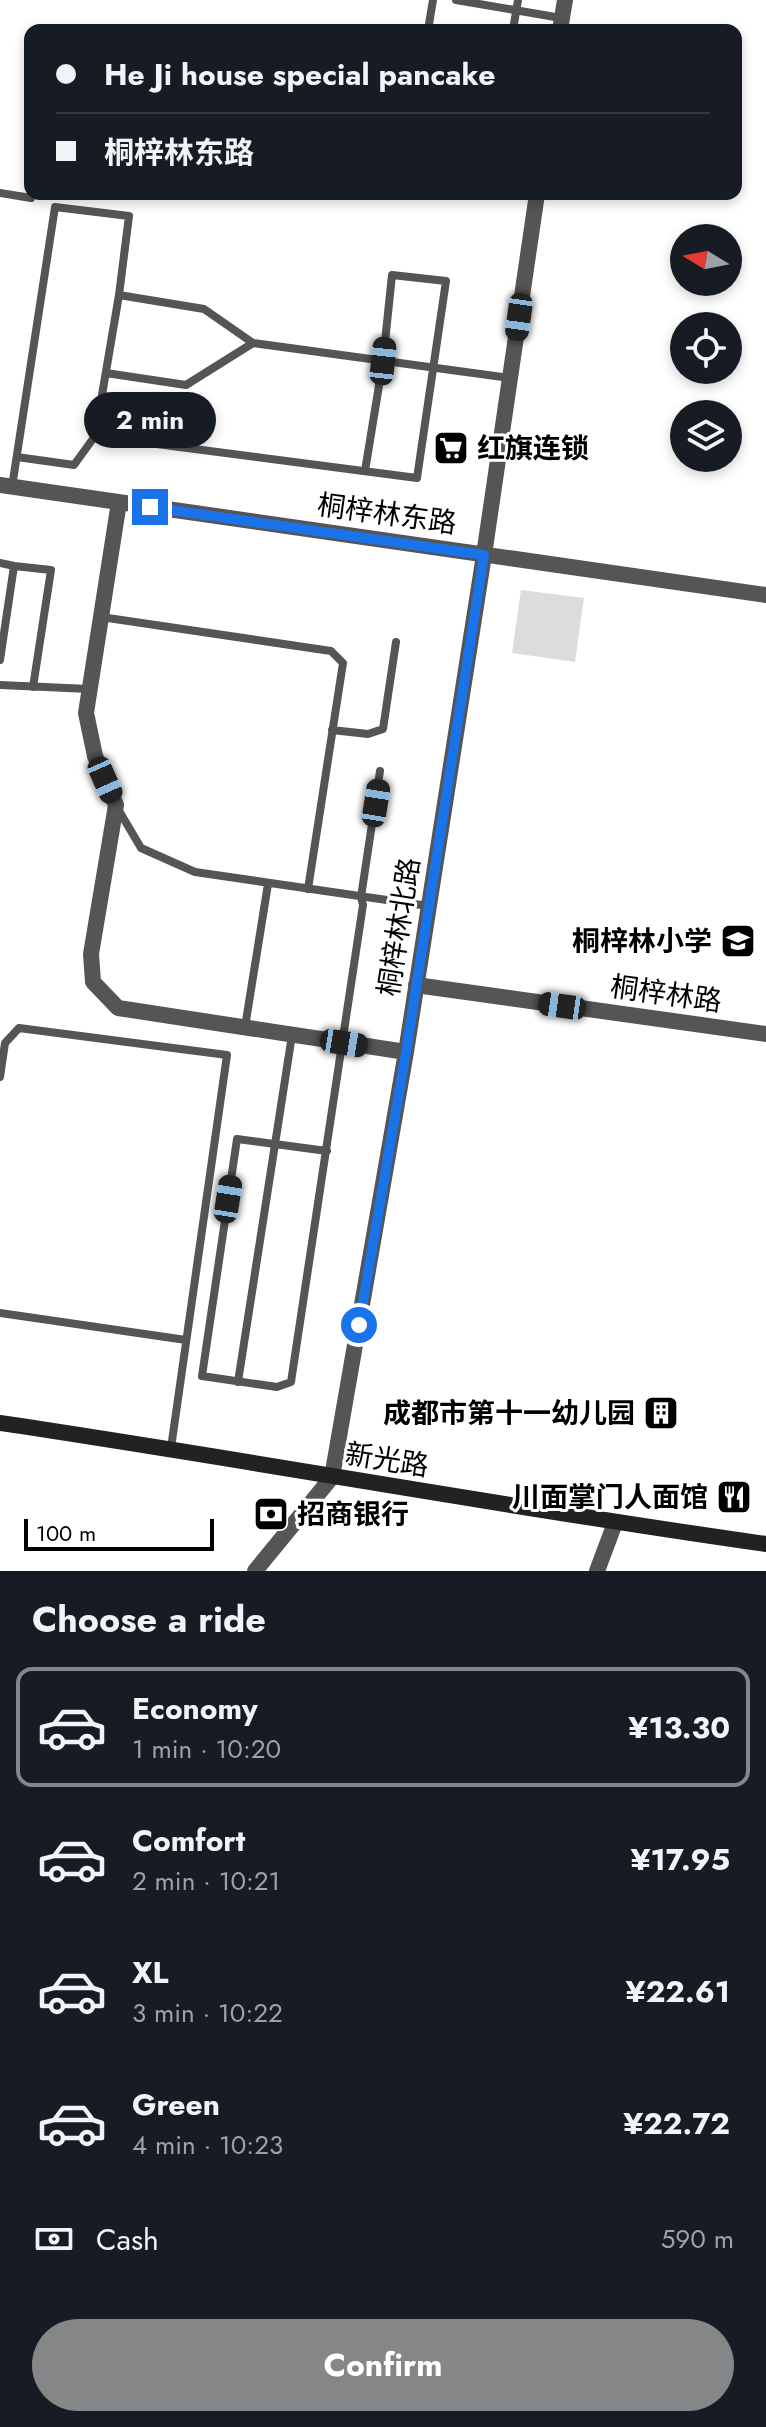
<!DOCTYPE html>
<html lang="en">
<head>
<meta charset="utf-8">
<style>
	:root { --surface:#171b24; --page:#20242c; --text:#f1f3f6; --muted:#9ea1a6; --line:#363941; --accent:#858687 }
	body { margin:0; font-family:Jost,"Noto Sans SC",sans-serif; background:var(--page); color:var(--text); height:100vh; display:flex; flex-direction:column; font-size:30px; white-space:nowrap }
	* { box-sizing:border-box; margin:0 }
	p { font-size:26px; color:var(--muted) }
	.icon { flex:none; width:44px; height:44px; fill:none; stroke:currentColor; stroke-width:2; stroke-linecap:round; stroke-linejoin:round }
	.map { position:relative; height:1571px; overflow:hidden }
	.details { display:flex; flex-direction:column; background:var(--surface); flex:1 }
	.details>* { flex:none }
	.top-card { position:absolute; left:24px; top:24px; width:718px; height:176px; border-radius:16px; box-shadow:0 4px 12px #0003; display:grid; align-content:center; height:176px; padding:0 32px; background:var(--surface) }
	.needle { width:52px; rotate:280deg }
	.tools { position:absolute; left:670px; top:224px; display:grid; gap:16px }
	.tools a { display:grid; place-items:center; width:72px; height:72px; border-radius:50%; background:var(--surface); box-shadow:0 4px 12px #0003; font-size:40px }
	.scale { position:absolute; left:24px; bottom:20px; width:190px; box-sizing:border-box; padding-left:8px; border:4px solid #000; border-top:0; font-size:22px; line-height:28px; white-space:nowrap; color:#000; -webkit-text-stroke:6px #fff; paint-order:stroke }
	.end { position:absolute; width:36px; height:36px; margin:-18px; border:10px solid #1a73e8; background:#fff; box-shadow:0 0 0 4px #fff }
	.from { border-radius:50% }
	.bubble { position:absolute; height:56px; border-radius:28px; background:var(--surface); box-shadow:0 4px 12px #0003; font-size:26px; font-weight:700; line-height:56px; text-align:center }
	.car { position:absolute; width:24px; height:48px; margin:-24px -12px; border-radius:10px; box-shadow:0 0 6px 2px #0007; background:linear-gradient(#222 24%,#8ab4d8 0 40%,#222 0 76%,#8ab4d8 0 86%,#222 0) }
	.top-card b { display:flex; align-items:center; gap:28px; height:76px; font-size:30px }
	.top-card b+b { border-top:2px solid var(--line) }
	.top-card i { width:20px; height:20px; background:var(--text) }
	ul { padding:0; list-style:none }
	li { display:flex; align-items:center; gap:24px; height:120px; margin:0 16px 12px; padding:0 16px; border:4px solid transparent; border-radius:16px }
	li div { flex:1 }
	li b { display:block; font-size:30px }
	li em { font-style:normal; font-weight:700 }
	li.selected { border-color:var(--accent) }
	li>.icon { width:72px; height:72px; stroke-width:1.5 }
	h2 { padding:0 32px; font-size:36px; line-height:96px }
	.pay { display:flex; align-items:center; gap:20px; height:88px; padding:0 32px; font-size:30px }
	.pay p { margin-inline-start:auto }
	.button { display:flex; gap:16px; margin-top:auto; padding:16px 32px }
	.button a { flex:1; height:92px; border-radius:48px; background:var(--accent); color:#fff; font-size:32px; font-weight:700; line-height:92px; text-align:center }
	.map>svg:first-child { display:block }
	.green { fill:#dcdcdc }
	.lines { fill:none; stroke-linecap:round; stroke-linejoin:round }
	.service { stroke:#555; stroke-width:8 }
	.minor { stroke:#555; stroke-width:16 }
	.secondary { stroke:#222; stroke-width:16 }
	.route { stroke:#1a73e8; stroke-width:10 }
	.labels { text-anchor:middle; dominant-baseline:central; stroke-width:6; stroke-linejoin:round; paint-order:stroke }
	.poi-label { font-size:28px; font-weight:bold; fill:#000; stroke:#fff; text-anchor:end }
	.street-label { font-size:28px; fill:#000; stroke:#fff }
</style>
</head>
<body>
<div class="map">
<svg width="766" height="1571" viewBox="0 0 766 1571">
	<rect width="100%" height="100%" fill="#fff"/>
	<path class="green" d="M521,590L584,598L575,662L512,653Z"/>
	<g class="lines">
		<path class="service" d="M456,0L561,18
			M428,30L433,0
			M513,30L518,0
			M0,193L31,198
			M106,373L186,385L253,343
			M95,436L417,478L446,281L392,275L383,361L365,471
			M17,457L74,465L95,436L119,295L204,309L253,343L510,378
			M12,487L55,207L129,216L119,295
			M0,563L14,566
			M101,617L331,651L343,663L308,889
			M0,660L14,566L51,570L33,687
			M0,685L89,689
			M332,730L368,734L383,729L396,642
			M118,809L141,848L195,872L428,906
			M245,1027L268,884
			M0,1077L5,1043L19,1028L227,1055L171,1448
			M327,1151L237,1139L202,1376L277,1387L291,1382L363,905L361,897L380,771
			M0,1313L186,1340
			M238,1382L292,1035"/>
		<path class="minor" d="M560,30L565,0
			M0,485L766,595
			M119,502L86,713L95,756L116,805L91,954L93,982L118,1008L406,1052
			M416,985L766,1034
			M255,1571L332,1477L406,1052L484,555L537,194
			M597,1571L615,1523"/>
		<path class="secondary" d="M0,1423C256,1461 510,1508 766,1544"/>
	</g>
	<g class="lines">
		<path class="route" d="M150,507L484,555L406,1052L359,1325"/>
	</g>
	<defs>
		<g id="supermarket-square" transform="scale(1.8)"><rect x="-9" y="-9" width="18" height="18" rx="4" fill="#000" stroke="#fff"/><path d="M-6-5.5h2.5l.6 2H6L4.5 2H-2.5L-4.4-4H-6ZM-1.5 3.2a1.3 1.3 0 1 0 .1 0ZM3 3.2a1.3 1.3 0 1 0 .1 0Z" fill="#fff"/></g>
		<g id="school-square" transform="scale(1.8)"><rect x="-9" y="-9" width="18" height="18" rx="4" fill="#000" stroke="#fff"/><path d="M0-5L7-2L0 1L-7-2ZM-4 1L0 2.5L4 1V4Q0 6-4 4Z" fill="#fff"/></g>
		<g id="building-square" transform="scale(1.8)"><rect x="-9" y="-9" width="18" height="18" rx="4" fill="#000" stroke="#fff"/><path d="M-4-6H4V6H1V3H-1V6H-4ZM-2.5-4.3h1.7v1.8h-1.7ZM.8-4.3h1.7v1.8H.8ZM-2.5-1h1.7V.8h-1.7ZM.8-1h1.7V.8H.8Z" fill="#fff"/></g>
		<g id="restaurant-square" transform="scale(1.8)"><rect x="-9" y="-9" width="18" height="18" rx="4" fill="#000" stroke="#fff"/><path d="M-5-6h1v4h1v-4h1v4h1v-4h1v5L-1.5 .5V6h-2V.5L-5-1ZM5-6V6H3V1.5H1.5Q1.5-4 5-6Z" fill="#fff"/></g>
		<g id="bank-square" transform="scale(1.8)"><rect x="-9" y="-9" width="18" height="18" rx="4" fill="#000" stroke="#fff"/><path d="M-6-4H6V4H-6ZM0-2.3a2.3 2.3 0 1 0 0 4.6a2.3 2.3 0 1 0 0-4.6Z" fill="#fff"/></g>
	</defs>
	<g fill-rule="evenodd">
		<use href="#supermarket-square" x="451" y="448"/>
		<use href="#school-square" x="738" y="941"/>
		<use href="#building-square" x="661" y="1413"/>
		<use href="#restaurant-square" x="734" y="1497"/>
		<use href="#bank-square" x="271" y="1514"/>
	</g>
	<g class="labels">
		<g class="poi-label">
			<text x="477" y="448" text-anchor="start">红旗连锁</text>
			<text x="712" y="941">桐梓林小学</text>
			<text x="635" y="1413">成都市第十一幼儿园</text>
			<text x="708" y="1497">川面掌门人面馆</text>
			<text x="297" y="1514" text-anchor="start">招商银行</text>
		</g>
		<g class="street-label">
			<text transform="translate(387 514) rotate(8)">桐梓林东路</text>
			<text transform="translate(399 927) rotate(-81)">桐梓林北路</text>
			<text transform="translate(666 994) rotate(8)">桐梓林路</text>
			<text transform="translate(387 1460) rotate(9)">新光路</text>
		</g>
	</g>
</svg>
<div class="tools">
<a><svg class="needle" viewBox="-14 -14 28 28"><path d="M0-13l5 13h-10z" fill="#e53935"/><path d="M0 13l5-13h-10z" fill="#9ea1a6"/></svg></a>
<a><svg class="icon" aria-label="locate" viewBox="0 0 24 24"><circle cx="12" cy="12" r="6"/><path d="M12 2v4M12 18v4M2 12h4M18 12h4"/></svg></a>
<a><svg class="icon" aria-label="layers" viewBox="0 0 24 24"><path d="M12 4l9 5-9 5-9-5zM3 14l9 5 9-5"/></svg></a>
</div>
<div class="scale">100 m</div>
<i class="end from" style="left:359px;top:1325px"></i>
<i class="end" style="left:150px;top:507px"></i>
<div class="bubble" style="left:84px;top:392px;width:132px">2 min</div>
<i class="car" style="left:519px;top:317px;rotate:188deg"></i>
<i class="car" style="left:383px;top:361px;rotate:6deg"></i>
<i class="car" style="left:105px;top:780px;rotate:156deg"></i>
<i class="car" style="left:376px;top:803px;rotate:9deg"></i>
<i class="car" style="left:562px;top:1006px;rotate:278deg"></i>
<i class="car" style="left:344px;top:1043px;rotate:99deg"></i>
<i class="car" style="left:228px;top:1199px;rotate:9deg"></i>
<div class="top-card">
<b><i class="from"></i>He Ji house special pancake</b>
<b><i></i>桐梓林东路</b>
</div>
</div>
<section class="details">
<h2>Choose a ride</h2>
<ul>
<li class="selected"><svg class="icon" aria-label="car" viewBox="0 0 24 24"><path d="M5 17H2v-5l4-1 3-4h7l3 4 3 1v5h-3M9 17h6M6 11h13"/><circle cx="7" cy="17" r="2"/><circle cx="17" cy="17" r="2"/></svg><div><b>Economy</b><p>1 min · 10:20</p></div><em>¥13.30</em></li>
<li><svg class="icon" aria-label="car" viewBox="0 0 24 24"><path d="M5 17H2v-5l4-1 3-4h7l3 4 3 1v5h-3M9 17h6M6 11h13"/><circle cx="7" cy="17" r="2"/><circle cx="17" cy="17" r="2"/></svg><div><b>Comfort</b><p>2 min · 10:21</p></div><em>¥17.95</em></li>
<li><svg class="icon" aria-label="car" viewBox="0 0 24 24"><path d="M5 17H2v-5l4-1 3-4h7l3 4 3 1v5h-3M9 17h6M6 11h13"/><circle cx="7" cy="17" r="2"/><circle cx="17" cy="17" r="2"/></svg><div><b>XL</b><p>3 min · 10:22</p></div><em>¥22.61</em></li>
<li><svg class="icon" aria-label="car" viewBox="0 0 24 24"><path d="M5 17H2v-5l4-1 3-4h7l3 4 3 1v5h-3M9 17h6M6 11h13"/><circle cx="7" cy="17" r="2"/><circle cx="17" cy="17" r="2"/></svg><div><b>Green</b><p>4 min · 10:23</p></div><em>¥22.72</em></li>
</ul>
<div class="pay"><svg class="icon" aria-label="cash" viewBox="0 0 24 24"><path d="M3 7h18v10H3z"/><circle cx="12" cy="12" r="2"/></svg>Cash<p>590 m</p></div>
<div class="button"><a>Confirm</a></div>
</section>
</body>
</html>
